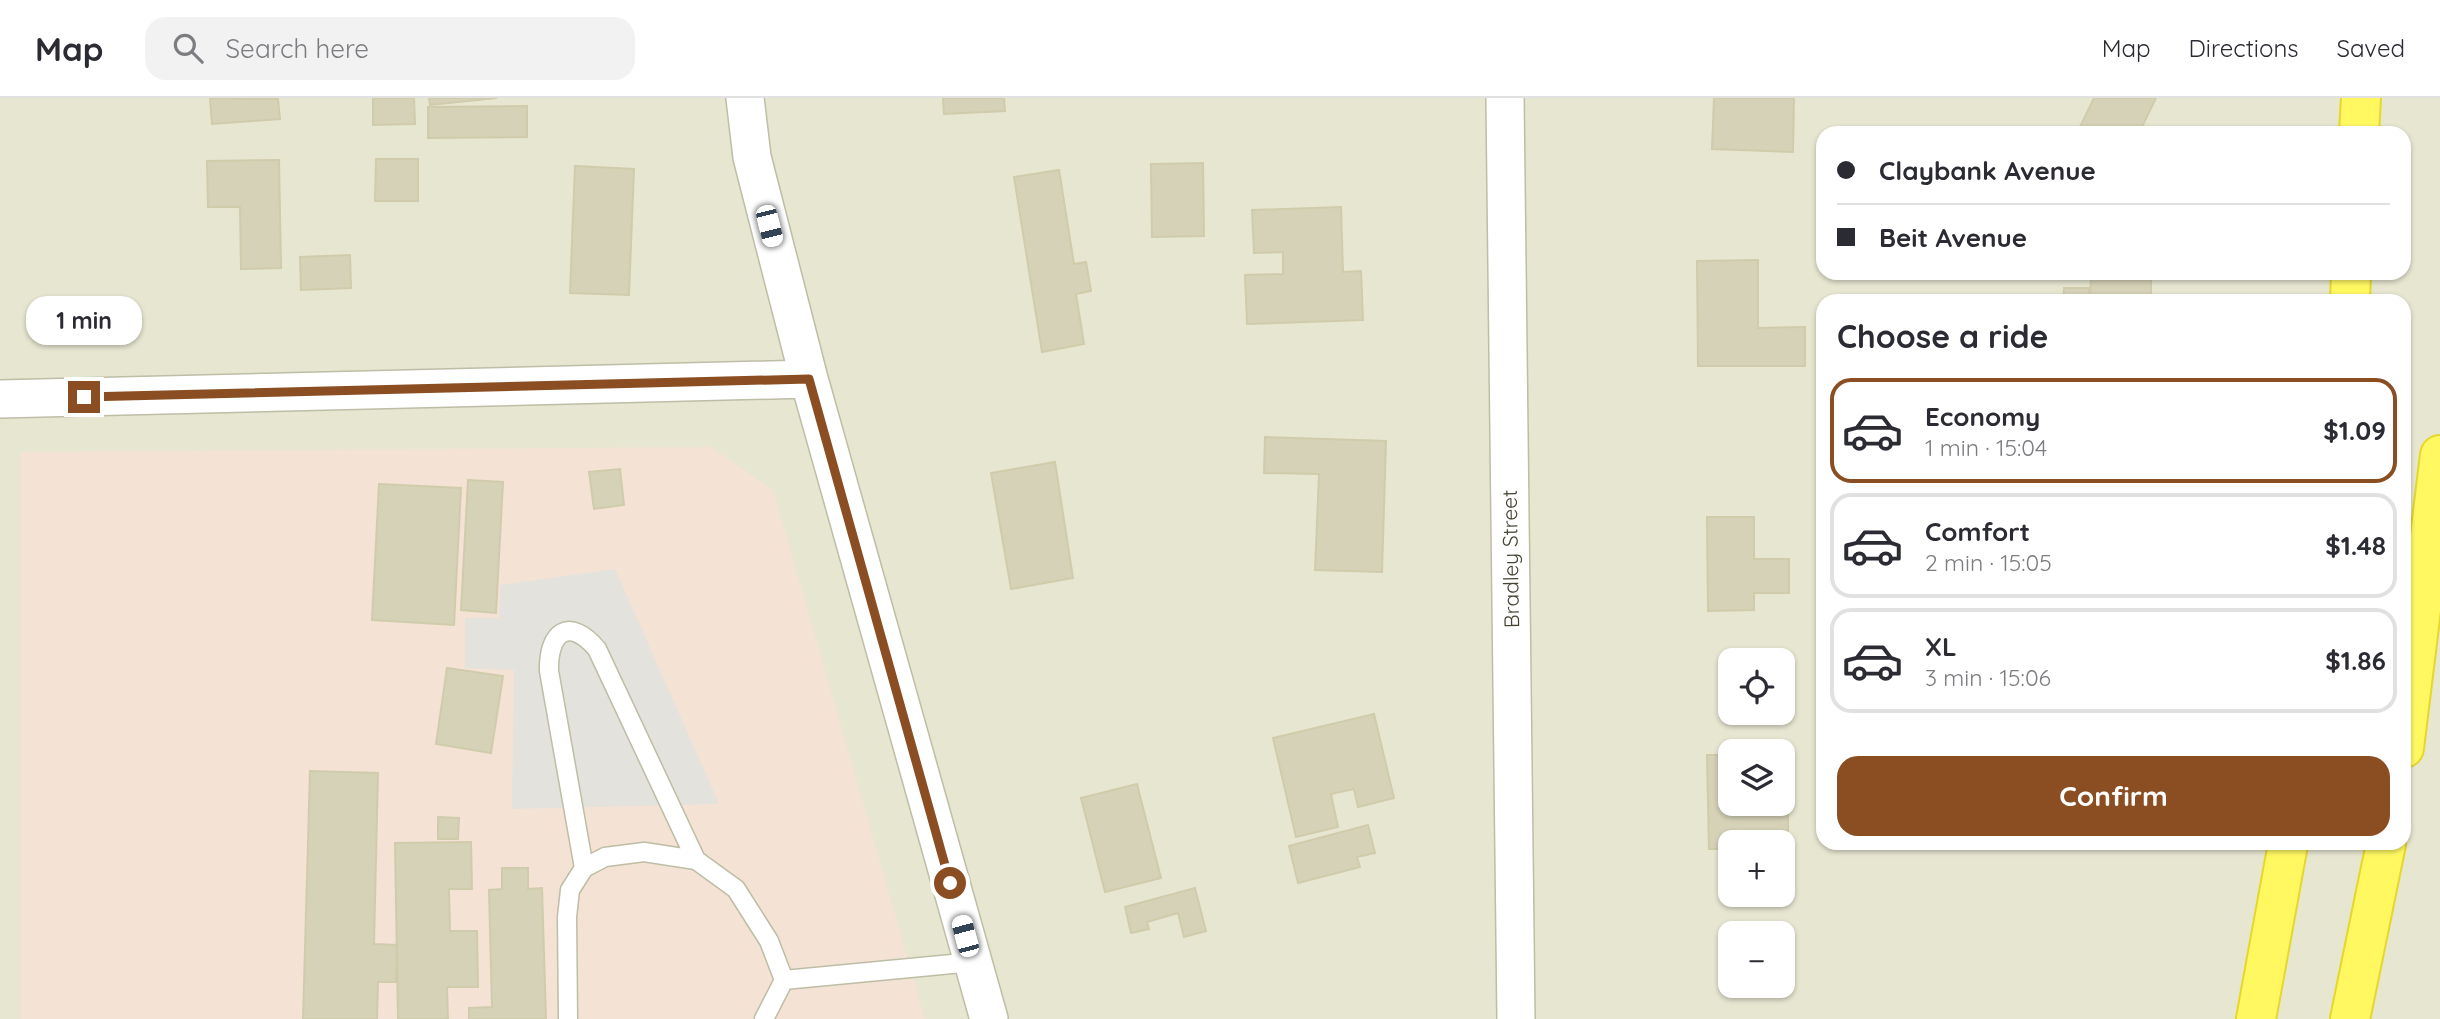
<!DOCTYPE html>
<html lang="en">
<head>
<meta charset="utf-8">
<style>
	:root { --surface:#fff; --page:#f2f2f3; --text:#2b2b33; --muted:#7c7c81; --line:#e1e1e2; --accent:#8a4e22 }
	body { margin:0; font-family:Quicksand,sans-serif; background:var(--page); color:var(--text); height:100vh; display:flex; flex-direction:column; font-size:26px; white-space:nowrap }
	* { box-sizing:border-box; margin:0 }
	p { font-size:23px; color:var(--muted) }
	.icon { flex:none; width:38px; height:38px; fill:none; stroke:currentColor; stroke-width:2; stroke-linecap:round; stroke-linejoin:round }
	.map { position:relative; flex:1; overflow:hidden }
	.details { position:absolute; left:1816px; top:196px; width:595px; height:556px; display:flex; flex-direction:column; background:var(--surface); border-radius:21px; box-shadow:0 2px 5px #0004 }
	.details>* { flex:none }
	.guide { position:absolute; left:1816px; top:28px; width:595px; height:154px; border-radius:21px; box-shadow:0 2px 5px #0004; display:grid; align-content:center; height:154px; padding:0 21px; background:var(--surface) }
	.controls { position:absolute; left:1718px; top:550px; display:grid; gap:14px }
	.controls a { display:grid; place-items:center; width:77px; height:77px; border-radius:14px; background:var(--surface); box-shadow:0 2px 5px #0004; font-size:35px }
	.end { position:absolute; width:32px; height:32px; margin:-16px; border:9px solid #8a4e22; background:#fff; box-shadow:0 0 0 4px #fff }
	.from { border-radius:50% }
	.bubble { position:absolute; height:49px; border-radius:21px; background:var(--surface); box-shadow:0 2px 5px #0004; font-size:23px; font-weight:700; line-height:49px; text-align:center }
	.car { position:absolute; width:21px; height:42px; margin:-21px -10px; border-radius:9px; box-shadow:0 0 5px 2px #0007; background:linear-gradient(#fff 24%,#345 0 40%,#fff 0 76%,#345 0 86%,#fff 0) }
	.guide b { display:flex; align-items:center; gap:24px; height:66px; font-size:26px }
	.guide b+b { border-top:2px solid var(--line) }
	.guide i { width:18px; height:18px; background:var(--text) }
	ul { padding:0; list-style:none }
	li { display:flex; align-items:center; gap:21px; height:105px; margin:0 14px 10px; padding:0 7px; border:4px solid var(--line); border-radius:21px }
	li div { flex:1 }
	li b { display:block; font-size:26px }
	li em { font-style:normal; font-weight:700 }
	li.on { border-color:var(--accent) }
	li>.icon { width:63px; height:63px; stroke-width:1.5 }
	h2 { padding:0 21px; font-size:32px; line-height:84px }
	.action { display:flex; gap:14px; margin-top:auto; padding:14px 21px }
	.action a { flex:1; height:80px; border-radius:21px; background:var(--accent); color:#fff; font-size:28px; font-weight:700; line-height:80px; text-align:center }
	header { display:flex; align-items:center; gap:42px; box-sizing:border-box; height:98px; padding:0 35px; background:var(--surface); border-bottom:2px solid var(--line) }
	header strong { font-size:33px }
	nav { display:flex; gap:38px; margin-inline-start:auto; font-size:24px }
	.search { width:490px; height:63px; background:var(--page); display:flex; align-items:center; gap:18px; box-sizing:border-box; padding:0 24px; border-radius:21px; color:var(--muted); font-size:26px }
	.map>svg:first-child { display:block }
	.residential { fill:#e7e6d1; fill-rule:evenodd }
	.medical { fill:#f4e2d5 }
	.parking { fill:#e3e2dc }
	.building { fill:#d5d2b8; stroke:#d0ccab; stroke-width:2 }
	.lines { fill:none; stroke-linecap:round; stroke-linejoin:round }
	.lane-casing { stroke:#bebda5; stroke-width:21 }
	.street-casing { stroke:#bebda5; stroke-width:40 }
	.highway-casing { stroke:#e6d72a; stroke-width:42 }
	.lane { stroke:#fff; stroke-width:18 }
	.street { stroke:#fff; stroke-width:37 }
	.highway { stroke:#fff861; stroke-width:38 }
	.route { stroke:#8a4e22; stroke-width:9 }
	.labels { text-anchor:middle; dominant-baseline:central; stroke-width:5; stroke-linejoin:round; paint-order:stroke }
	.street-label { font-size:21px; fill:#454333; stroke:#fff }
</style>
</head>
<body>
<header>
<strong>Map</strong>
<div class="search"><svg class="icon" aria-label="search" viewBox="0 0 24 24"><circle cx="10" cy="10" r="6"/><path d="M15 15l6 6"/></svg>Search here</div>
<nav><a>Map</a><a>Directions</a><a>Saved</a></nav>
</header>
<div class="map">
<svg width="2440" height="921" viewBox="0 0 2440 921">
	<rect width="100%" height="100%" fill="#f3f2e3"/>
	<path class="residential" d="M0,0H2440V921H0ZM1824,35H2404V175H1824ZM1824,203H2404V746H1824ZM1731,562H1783V614H1731ZM1731,653H1783V705H1731ZM1731,744H1783V796H1731ZM1731,835H1783V887H1731Z"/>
	<path class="medical" d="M711,349L773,392L925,921H21V354Z"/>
	<path class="parking" d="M615,471L719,706L512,711L514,572L465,570V520H499L501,487Z"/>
	<path class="building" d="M210,0L278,1L280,21L212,26Z
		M373,0H414L415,26L373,27Z
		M429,0H497L430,7Z
		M943,0H1004L1005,13L944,16Z
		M1714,0H1794L1793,54L1712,51Z
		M2094,0H2156L2139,35H2077Z
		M527,8V39L428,40V9Z
		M376,61H418V103H375Z
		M279,62L281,170L241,171L240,109H208L207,63Z
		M1203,65L1204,138L1152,139L1151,66Z
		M575,68L634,71L629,197L570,195Z
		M1059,72L1074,166L1086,164L1091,193L1076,196L1084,246L1042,254L1014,79Z
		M1341,109L1343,174L1361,173L1363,222L1247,226L1245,177L1283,176V154L1254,155L1252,112Z
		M350,157L351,190L301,192L300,159Z
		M1758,162V230L1805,229V268H1698L1697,163Z
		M2091,175H2151V203H2090Z
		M2064,190H2089V203H2063Z
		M1265,339L1386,343L1382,474L1315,472L1319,376L1264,375Z
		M1055,364L1073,480L1011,491L991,375Z
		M620,371L624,407L594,411L589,374Z
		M468,382L503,384L496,515L461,512Z
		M379,386L461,390L454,527L372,522Z
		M1707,419H1754V461H1789V495H1754V512L1708,513Z
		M447,570L503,578L491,655L436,646Z
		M1374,616L1394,700L1358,709L1354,691L1331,696L1338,729L1296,739L1273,640Z
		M1707,657H1731V705H1783V701H1788V735H1755V744H1731V751H1709Z
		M310,673L378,675L374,846L397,847L396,884H378L377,921H303Z
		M1137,686L1161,780L1105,794L1081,700Z
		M438,719L459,720L458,741H438Z
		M1368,727L1375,755L1357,759L1360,769L1298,785L1289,748Z
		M471,744L472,791H449L450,833H477L478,889H447L448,921H398L395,745Z
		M2067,746H2122V751H2067Z
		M502,770H528V791L542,790L546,921H469V910L492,909L489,792L502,791Z
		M1195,790L1206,833L1184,839L1178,815L1147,824L1149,831L1131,835L1125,809Z"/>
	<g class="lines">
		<g class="lane-casing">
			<path id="lane" d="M584,770L549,573C548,534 569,518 597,551L696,762
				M784,882L973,864
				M568,921L567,819L570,792L584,770L605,759L644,754L696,762L736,791L769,843L784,882L764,921"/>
		</g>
		<g class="street-casing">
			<path id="street" d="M745,0L752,59L809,281L989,921
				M1505,0L1516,921
				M0,301L809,281"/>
		</g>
		<g class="highway-casing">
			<path id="highway" d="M2359,35L2361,0
				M2350,203L2351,175
				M2404,650L2440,357
				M2256,921L2288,746
				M2350,921L2386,746"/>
		</g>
		<use href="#lane" class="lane"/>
		<use href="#street" class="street"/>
		<use href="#highway" class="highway"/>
	</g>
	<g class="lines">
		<path class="route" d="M84,299L809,281L950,785"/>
	</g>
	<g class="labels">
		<g class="street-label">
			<text transform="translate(1510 461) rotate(-91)">Bradley Street</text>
		</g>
	</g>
</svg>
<div class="controls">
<a><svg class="icon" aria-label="locate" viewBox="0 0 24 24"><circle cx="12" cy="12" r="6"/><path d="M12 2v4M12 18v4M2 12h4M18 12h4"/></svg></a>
<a><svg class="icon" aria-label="layers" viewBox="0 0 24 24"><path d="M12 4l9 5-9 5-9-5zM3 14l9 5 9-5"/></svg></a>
<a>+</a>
<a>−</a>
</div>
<i class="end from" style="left:950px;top:785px"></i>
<i class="end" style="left:84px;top:299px"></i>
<div class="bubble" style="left:26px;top:198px;width:116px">1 min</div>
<i class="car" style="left:769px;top:128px;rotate:166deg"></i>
<i class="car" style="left:965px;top:838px;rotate:345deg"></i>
<div class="guide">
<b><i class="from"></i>Claybank Avenue</b>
<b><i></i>Beit Avenue</b>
</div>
<section class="details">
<h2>Choose a ride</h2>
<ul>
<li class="on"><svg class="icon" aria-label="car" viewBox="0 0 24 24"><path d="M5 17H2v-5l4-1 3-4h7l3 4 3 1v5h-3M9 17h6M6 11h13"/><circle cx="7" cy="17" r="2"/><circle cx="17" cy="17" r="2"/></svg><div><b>Economy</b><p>1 min · 15:04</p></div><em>$1.09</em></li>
<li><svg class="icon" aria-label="car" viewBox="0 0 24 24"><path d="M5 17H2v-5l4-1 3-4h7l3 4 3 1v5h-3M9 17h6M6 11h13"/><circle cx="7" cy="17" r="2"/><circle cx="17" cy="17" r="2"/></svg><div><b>Comfort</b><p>2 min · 15:05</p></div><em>$1.48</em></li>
<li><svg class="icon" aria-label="car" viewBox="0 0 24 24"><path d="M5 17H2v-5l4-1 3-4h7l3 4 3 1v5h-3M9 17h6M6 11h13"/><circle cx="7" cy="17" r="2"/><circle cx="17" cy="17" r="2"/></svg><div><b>XL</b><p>3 min · 15:06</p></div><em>$1.86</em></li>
</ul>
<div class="action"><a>Confirm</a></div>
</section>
</div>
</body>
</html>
